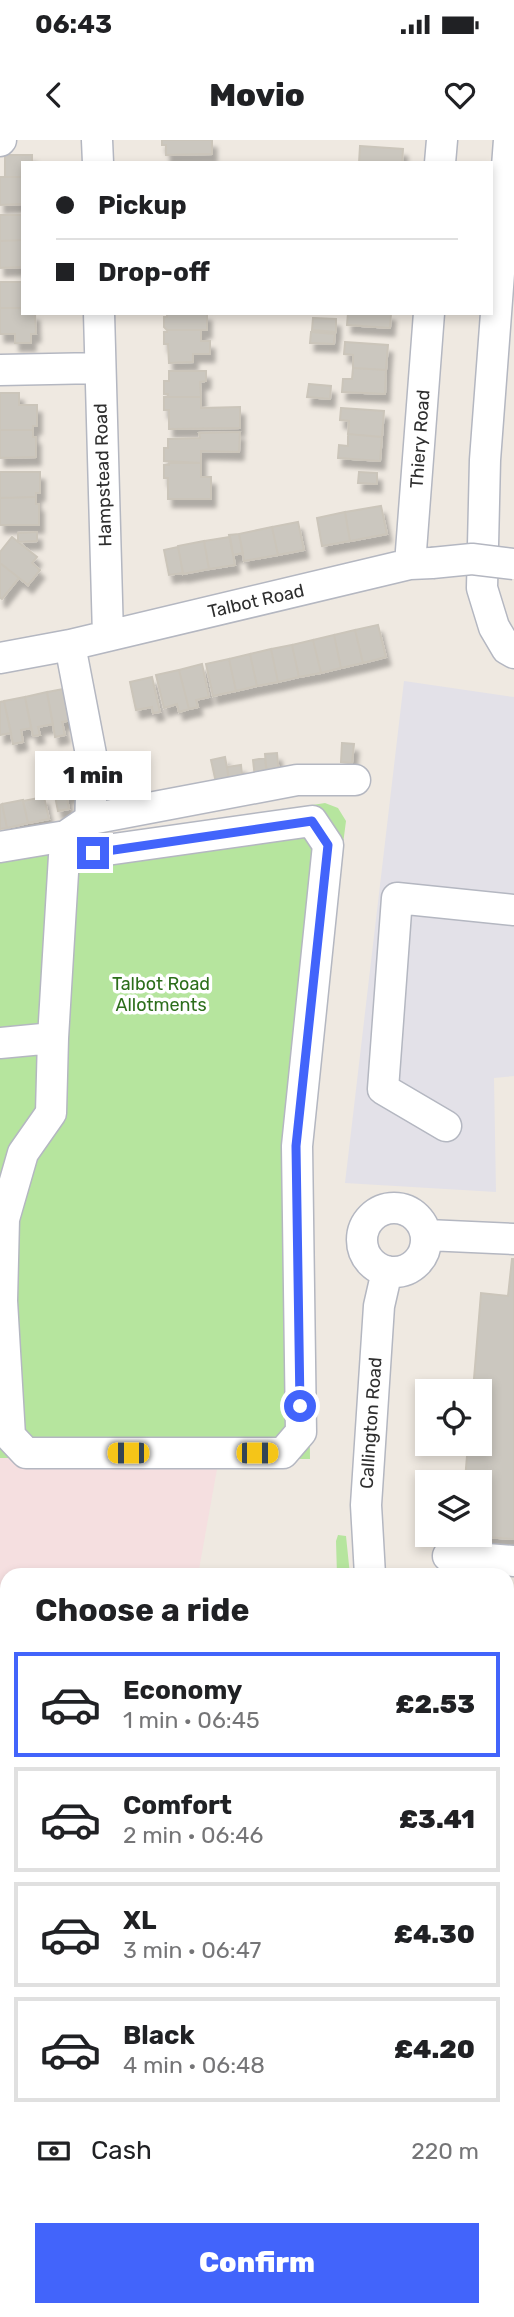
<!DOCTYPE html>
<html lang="en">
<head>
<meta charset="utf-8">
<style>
	:root { --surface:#fff; --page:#f6f6f6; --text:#202124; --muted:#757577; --line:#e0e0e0; --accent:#4264fb }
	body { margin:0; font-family:Rubik,sans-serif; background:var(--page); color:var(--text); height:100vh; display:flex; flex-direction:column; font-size:26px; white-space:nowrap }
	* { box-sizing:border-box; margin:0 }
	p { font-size:23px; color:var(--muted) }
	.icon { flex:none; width:38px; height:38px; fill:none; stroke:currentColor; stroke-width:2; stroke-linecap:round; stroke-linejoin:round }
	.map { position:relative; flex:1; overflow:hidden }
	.side { position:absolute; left:0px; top:1428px; width:514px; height:749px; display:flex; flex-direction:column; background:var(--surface); border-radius:21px 21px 0 0; box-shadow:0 4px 10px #0003 }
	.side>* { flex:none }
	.banner { position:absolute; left:21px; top:21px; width:472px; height:154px; border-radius:0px; box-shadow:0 4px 10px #0003; display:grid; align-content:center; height:154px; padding:0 35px; background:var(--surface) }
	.buttons { position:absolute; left:415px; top:1239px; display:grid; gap:14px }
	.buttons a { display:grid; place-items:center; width:77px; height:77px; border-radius:0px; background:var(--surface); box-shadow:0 4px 10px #0003; font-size:35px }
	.end { position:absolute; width:32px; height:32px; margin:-16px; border:9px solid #4264fb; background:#fff; box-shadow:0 0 0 4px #fff }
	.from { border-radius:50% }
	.bubble { position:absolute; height:49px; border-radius:0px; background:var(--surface); box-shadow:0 4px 10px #0003; font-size:23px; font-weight:800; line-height:49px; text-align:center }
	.car { position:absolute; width:21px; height:42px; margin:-21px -10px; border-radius:9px; box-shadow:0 0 5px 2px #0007; background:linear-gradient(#f5c518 24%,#345 0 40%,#f5c518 0 76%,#345 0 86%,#f5c518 0) }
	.banner b { display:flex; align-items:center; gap:24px; height:66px; font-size:26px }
	.banner b+b { border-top:2px solid var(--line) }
	.banner i { width:18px; height:18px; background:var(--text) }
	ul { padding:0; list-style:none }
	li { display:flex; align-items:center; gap:21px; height:105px; margin:0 14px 10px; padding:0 21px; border:4px solid var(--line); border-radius:0px }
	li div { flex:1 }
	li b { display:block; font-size:26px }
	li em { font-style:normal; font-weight:800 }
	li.active { border-color:var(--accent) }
	li>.icon { width:63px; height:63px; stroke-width:1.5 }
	h2 { padding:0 35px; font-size:32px; line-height:84px }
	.pay { display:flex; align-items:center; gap:18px; height:77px; padding:0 35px; font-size:26px }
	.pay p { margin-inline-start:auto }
	.button { display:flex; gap:14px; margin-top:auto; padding:14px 35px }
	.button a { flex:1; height:80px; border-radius:0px; background:var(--accent); color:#fff; font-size:28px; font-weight:800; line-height:80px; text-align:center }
	.status { display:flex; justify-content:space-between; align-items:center; height:49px; padding:0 35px; background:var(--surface); direction:ltr }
	.status svg { height:19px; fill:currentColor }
	header { display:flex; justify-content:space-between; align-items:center; height:91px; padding:0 35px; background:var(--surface); font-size:32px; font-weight:800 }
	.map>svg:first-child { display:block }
	.industrial { fill:#e3e1e8 }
	.medical { fill:#f5dfe0 }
	.green { fill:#b6e59e }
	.building { fill:#cbc7bf; stroke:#cbc5ba; stroke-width:2; filter:url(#shadow) }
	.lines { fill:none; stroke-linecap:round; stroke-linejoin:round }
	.minor-casing { stroke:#b4b7c1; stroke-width:33 }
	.major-casing { stroke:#c9c9c9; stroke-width:42 }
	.minor { stroke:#fff; stroke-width:30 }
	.major { stroke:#f2d163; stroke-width:38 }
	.minor-bridge-casing { stroke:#b4b7c1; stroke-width:33; stroke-linecap:butt }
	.minor-bridge { stroke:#fff; stroke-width:30 }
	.route { stroke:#4264fb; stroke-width:9 }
	.labels { text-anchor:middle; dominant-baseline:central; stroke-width:7; stroke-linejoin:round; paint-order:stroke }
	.street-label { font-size:18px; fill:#2e2e2e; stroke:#fff }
	.park-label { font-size:18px; fill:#2c6e1b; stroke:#fff }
</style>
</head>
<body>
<div class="status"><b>06:43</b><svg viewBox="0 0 49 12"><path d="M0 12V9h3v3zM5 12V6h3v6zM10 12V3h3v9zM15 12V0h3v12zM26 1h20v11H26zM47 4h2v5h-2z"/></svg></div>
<header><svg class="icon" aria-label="back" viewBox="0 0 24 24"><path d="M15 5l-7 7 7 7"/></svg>Movio<svg class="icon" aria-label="heart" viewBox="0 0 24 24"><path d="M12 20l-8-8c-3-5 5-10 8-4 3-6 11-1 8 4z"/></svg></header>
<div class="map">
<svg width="514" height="2177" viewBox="0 0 514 2177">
	<defs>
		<filter id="shadow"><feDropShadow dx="4.5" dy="8" stdDeviation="2" flood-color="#0004"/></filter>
	</defs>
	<rect width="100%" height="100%" fill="#efe9e1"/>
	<path class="industrial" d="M404,541L514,557V936L494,938L496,1052L345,1043Z"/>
	<path class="medical" d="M0,1318H219L198,1435H7V2168L0,2170Z"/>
	<path class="green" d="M325,663L338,668L346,681L313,935L307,1025L310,1319L0,1318V714Z
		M338,1395L346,1396L350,1435H337L336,1401Z
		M514,1974V2177H332L327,2170H508V1978Z
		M44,2170H146L136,2177H30Z
		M231,2170H257L265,2177H224Z"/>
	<path class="building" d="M162,0H212V14L166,15V5H162Z
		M360,6L403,9L402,23H359Z
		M5,15H32V23H23V37H5Z
		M0,37H23V64L0,65Z
		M0,75H23V100L0,101Z
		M23,100V127L0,128V101Z
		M0,142H23V168H0Z
		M0,168H23V173H35L36,194H31V203H15V194H0Z
		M167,173H207V190H167L164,187V177H167Z
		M348,173H391L390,188L347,185Z
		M313,178L336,179V192L312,190Z
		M167,190H201V201H210V214H193V222L169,223L168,204H164V192H167Z
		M311,192L335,194L334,204L310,203Z
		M345,202L388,205L386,230L353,228V215L344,214Z
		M353,228L386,230L385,254L342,252L343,239H352Z
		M169,231H206V241L200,242L201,257H168V254H164V241H169Z
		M309,244L331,246L330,259L307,257Z
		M0,253H19V265H37V286H33V290H0Z
		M164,257H201V268L240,267V288L169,289V270H164Z
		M341,268L384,271L382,297L348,294L349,281L340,280Z
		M0,290H33V297H36V317L0,318Z
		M240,292L239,312L201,311V323L164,321V308H168V299L200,298L199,293Z
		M348,294L382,297L380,321L338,318L339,305L348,306Z
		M169,323H201V337H211V359H168V338H164V325H169Z
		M0,332H40V353H36V357L0,358Z
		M359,332L377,333V344L358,343Z
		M36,357V364H39V385H0V358Z
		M381,366L387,394L350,401L345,372Z
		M345,372L350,401L322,406L317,378Z
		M298,382L304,410L278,415L272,387Z
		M272,387L278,415L244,421L239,394Z
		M37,392V401L18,402V393Z
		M239,394L243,413L233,415L229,395Z
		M12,397L37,417L32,423L40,430L28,445L0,423V412Z
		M230,397L235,425L209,429L204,401Z
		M204,401L209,429L183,434L178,406Z
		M178,407L183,433L169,435L164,410Z
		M0,423L19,438L2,459L0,458Z
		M378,485L386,517L363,523L355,490Z
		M355,490L363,523L341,528L334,495Z
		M334,495L341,528L321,533L313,500Z
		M313,500L321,533L299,537L292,505Z
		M292,505L299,537L278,542L271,509Z
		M271,509L278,542L257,546L250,514Z
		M250,514L257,546L236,551L229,519Z
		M229,519L236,551L213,556L206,524Z
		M202,524L209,557L196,560L198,567L189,569L179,530Z
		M179,530L189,569L179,572L177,564L164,568L156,535Z
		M152,537L160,572L153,573L152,567L136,570L130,542Z
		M69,548L76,579L62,582L65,595L55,597L47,552Z
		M47,552L53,584L38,587L40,595L33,596L25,557Z
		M25,557L31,588L21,590L23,602L13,604L4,561Z
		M4,561L11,593L0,595V562Z
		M342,603L354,604L352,623L341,622Z
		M277,613L279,635L267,637L265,614Z
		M225,617L230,645L217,647L211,620Z
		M265,618L267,637L255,638L253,620Z
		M241,625L243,643L230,645L227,627Z
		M83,629L78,653L66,655L63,632Z
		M65,649L69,669L58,671L54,651Z
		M44,657L49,679L28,683L23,661Z
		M23,660L28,683L7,688L2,664Z
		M2,664L7,688L0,689V665Z
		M512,1119H514V1399L455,1395H480V1342H454V1339L465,1340L468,1304H480V1251H473L481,1153L508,1156Z
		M508,1932L514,1940V1953L508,1958Z
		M1,1942H7L6,2067H0Z"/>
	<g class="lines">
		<g class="minor-casing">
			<path id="minor" d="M97,0L98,23
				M509,0L485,320L482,448L494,487L507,509L514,513
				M0,1L1,0
				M440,23L442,0
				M99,173L108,496
				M0,230L100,228
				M410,424L429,173
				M70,505L94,630C93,649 89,661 91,679
				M0,518L70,505L410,424L432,423
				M312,681L328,705L297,1006L301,1292L283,1313H26L10,1296L2,1161L4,1079L23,1013L51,973L53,898L64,716Z
				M0,707L66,696L91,679L297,640H355
				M0,903L53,898
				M446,986L383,949L397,758L514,770
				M362 1100a32 32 0 1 1 64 0a32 32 0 1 1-64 0Z
				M427,1095L514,1099
				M448,1416L514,1421
				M370,1435L366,1365L379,1166L387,1131
				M0,1480H7
				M0,1532L7,1533
				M508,1837L514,1842
				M0,1891L7,1879
				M508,1891L514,1887
				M508,1930L514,1912"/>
		</g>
		<g class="major-casing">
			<path id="major" d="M286,2170L288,2177
				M166,2177L177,2170"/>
		</g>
		<use href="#minor" class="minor"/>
		<use href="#major" class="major"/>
		<g class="minor-bridge-casing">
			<path id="minor-bridge" d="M432,423L472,419L514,424"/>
		</g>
		<use href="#minor-bridge" class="minor-bridge"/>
	</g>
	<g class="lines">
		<path class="route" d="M93,713L312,681L328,705L296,1006L300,1266"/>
	</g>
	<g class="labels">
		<g class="street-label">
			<text transform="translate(420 299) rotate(-86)">Thiery Road</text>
			<text transform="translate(103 335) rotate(-92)">Hampstead Road</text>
			<text transform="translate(256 461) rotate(-13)">Talbot Road</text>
			<text transform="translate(371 1283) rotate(-86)">Callington Road</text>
		</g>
		<g class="park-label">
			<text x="161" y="844">Talbot Road<tspan x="161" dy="21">Allotments</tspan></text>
		</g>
	</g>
</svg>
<div class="buttons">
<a><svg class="icon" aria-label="locate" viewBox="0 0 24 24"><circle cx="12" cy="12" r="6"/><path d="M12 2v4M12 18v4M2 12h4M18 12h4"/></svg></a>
<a><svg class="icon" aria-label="layers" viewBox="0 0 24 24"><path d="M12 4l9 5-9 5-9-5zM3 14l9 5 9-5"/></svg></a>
</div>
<i class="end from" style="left:300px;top:1266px"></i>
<i class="end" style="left:93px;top:713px"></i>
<div class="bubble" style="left:35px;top:611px;width:116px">1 min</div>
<i class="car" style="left:128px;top:1313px;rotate:270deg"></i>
<i class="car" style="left:257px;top:1313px;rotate:90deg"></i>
<div class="banner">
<b><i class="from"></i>Pickup</b>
<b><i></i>Drop-off</b>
</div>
<section class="side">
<h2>Choose a ride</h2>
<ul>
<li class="active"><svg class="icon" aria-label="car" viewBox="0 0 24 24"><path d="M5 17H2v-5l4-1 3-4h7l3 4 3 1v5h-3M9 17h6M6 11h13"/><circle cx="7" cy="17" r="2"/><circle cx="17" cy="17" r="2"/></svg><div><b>Economy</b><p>1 min · 06:45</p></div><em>£2.53</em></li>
<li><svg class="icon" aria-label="car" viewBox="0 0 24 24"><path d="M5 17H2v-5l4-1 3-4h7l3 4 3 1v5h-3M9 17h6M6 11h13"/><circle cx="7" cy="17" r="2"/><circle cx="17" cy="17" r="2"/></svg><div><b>Comfort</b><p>2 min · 06:46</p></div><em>£3.41</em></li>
<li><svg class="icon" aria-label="car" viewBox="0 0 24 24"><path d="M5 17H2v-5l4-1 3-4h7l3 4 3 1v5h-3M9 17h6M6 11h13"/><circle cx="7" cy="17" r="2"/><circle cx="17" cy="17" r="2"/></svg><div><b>XL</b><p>3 min · 06:47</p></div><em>£4.30</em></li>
<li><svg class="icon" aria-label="car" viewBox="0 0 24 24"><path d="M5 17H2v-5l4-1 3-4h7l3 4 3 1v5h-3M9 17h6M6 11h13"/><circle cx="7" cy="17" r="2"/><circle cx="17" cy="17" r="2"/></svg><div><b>Black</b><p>4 min · 06:48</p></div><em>£4.20</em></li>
</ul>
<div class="pay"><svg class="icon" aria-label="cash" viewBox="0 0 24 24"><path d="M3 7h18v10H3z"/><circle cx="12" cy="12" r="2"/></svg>Cash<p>220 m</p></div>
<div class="button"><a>Confirm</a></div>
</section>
</div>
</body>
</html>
